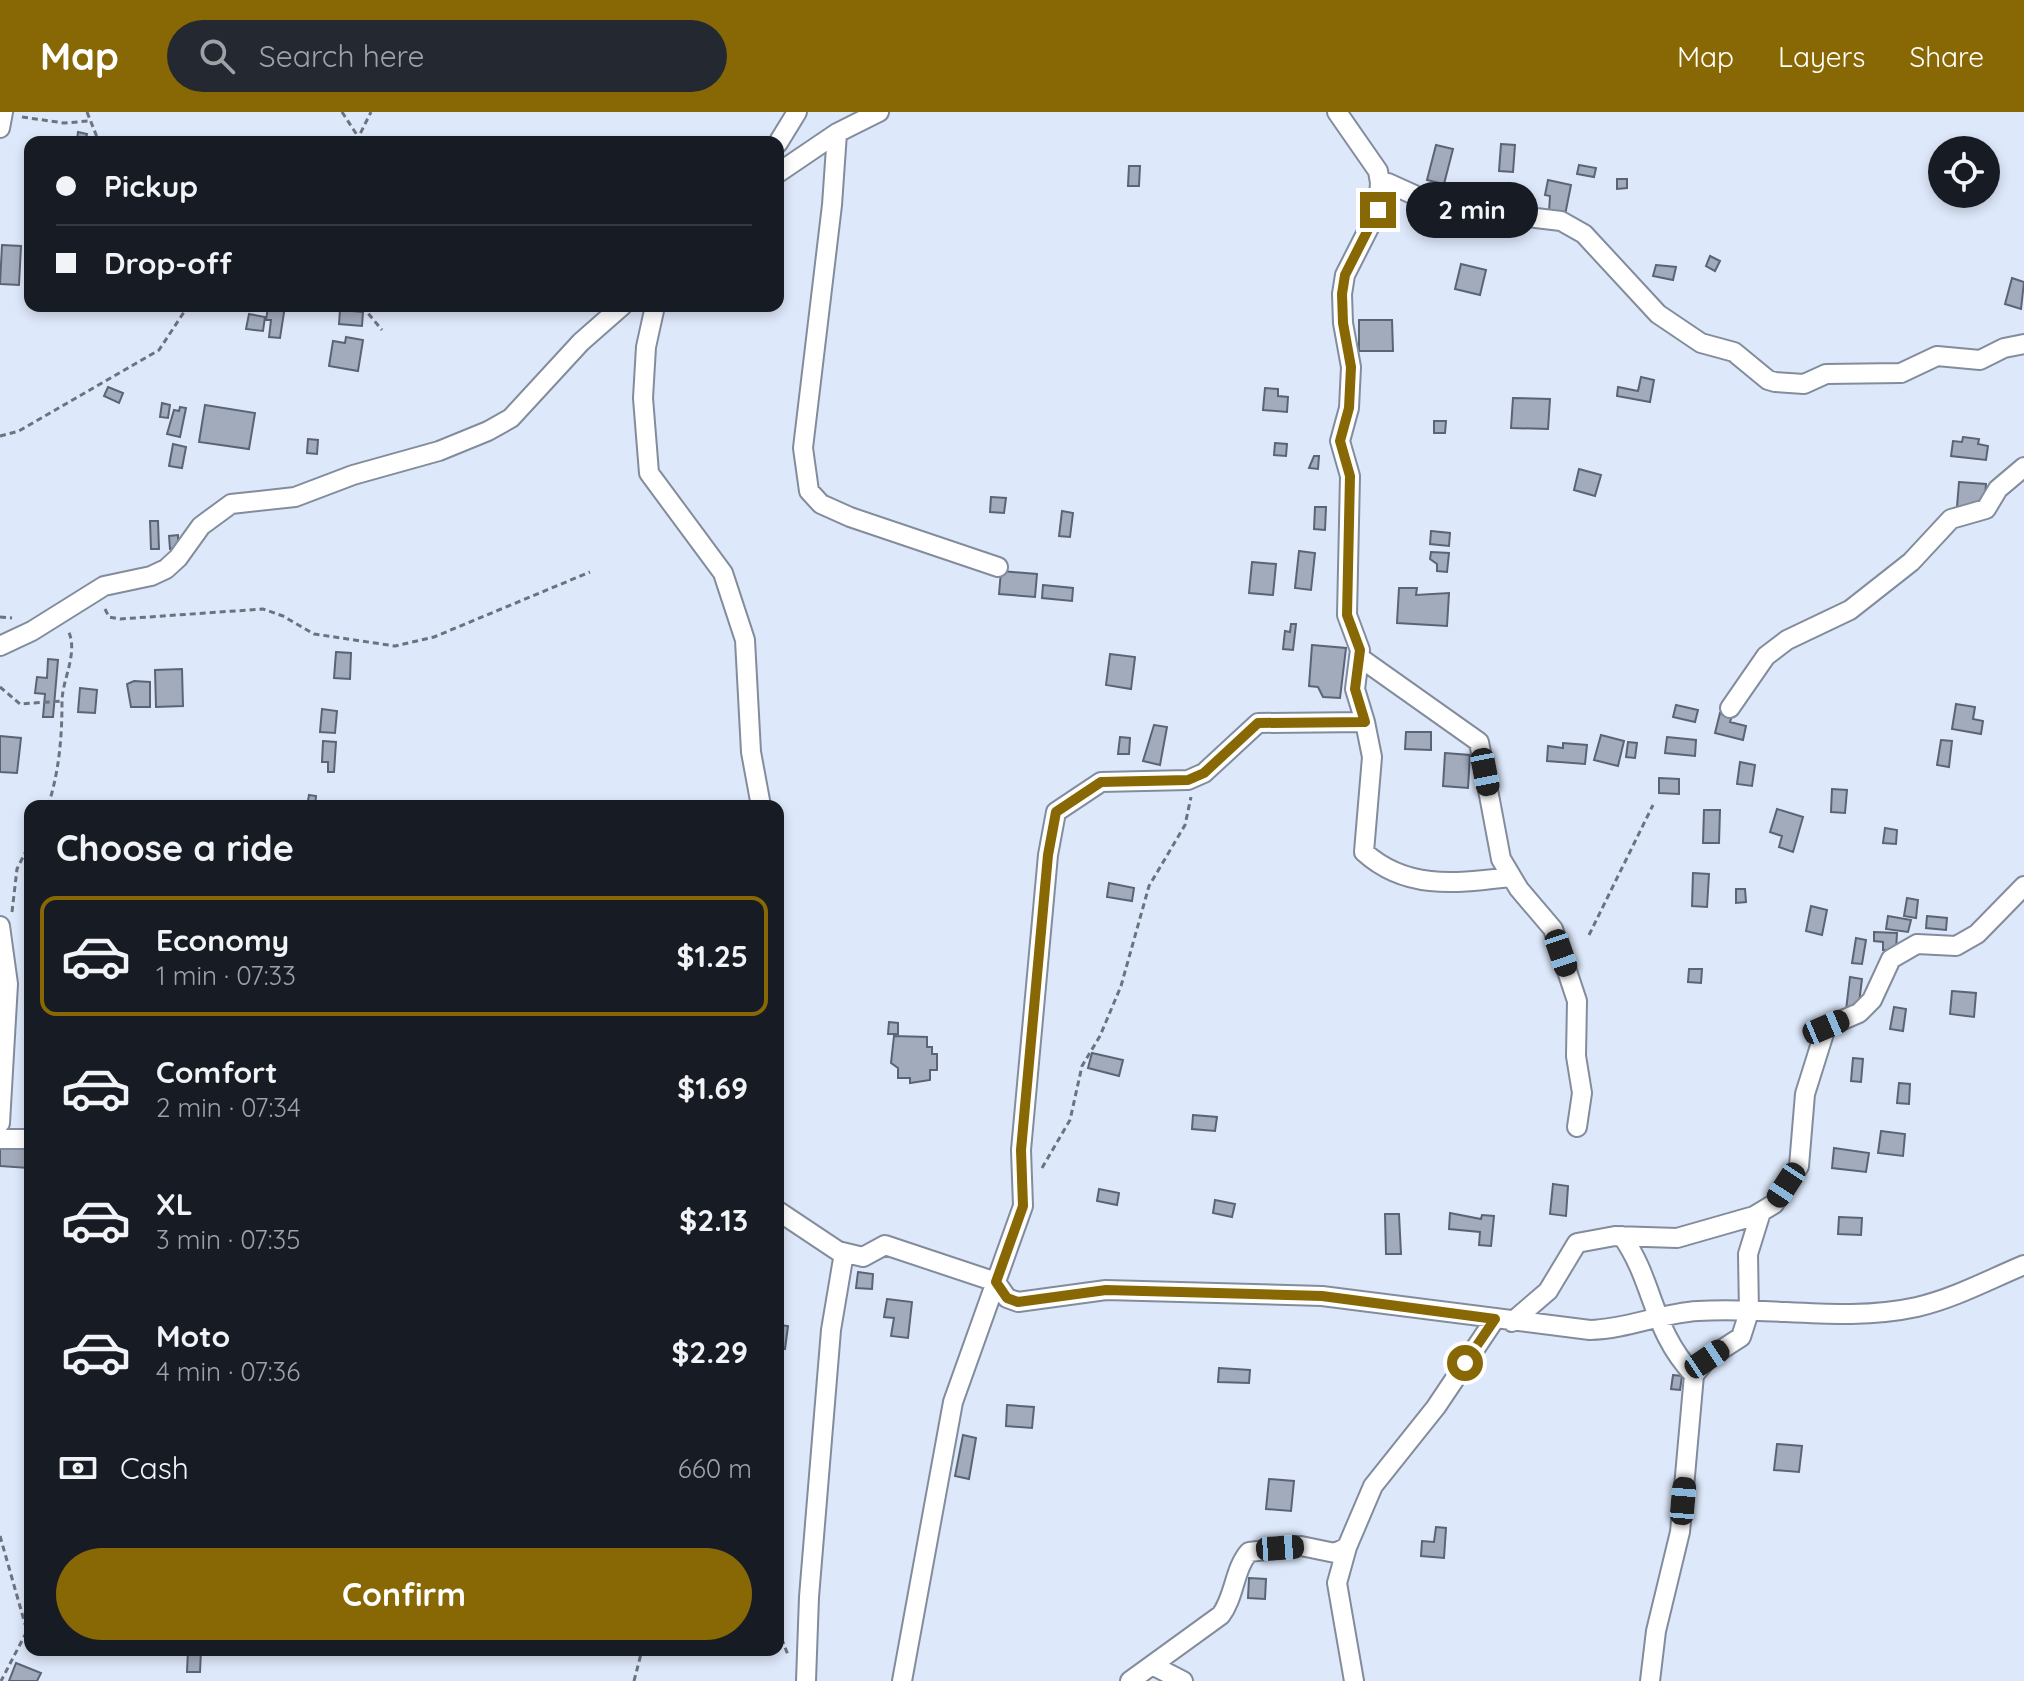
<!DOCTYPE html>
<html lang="en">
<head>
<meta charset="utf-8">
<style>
	:root { --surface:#171b24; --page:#242831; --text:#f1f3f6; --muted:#9ea1a6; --line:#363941; --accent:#886805 }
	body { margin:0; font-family:Quicksand,sans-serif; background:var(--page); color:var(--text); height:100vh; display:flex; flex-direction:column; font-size:30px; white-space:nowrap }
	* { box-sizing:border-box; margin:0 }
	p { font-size:26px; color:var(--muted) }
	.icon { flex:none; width:44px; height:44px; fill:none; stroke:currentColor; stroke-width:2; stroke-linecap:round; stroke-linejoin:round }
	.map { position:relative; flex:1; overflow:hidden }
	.drawer { position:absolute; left:24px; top:688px; width:760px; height:856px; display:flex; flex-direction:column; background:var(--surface); border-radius:16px; box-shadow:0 4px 12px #0003 }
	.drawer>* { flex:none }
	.banner { position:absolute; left:24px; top:24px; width:760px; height:176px; border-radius:16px; box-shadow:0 4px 12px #0003; display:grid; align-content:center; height:176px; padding:0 32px; background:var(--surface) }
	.controls { position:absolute; left:1928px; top:24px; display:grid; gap:16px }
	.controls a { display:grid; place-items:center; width:72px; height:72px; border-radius:50%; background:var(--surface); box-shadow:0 4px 12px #0003; font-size:40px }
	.end { position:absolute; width:36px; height:36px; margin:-18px; border:10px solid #886805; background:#fff; box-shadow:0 0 0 4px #fff }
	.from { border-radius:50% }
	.bubble { position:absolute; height:56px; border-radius:28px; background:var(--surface); box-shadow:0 4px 12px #0003; font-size:26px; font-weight:800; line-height:56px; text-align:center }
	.car { position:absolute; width:24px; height:48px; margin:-24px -12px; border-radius:10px; box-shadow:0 0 6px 2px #0007; background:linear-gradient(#222 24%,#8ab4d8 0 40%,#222 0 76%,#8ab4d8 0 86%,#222 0) }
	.banner b { display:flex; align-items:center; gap:28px; height:76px; font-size:30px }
	.banner b+b { border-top:2px solid var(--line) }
	.banner i { width:20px; height:20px; background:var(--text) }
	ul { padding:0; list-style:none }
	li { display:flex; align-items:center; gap:24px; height:120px; margin:0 16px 12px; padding:0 16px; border:4px solid transparent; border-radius:16px }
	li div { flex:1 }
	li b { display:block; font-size:30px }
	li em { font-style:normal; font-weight:800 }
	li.selected { border-color:var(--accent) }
	li>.icon { width:72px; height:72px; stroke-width:1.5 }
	h2 { padding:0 32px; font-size:36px; line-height:96px }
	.pay { display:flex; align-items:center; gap:20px; height:88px; padding:0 32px; font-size:30px }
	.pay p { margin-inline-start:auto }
	.action { display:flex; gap:16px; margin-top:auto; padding:16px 32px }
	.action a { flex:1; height:92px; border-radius:48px; background:var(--accent); color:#fff; font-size:32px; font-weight:800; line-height:92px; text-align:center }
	header { display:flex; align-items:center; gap:48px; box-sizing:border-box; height:112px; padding:0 40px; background:var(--accent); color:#fff }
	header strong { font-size:38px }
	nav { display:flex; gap:44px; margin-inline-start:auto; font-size:28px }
	.search { width:560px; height:72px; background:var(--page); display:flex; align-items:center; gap:20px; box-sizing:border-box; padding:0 28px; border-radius:44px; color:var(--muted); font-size:30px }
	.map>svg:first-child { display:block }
	.building { fill:#a1abbc; stroke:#5b6474; stroke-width:2 }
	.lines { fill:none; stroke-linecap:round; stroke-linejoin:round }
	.minor-casing { stroke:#828c9c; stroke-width:22 }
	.path { stroke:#6c737f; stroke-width:3; stroke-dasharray:6 4; stroke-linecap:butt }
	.minor { stroke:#fff; stroke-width:18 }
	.route { stroke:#886805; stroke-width:10 }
</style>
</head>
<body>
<header>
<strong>Map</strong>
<div class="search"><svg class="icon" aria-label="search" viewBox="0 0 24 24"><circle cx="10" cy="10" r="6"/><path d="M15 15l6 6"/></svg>Search here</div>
<nav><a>Map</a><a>Layers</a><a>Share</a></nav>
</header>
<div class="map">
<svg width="2024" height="1569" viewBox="0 0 2024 1569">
	<rect width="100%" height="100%" fill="#dde8fa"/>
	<path class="building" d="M78,20L87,22L85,30L77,29Z
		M1501,32L1515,33L1513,60L1499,59Z
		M1436,33L1453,37L1444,72L1427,68Z
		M1579,53L1596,56L1594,65L1577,62Z
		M1129,54H1140L1139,74H1128Z
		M1617,67H1627V76L1617,77Z
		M1548,68L1571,73L1565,103L1549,100L1550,84L1545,83Z
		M2,133L21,134L19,173L0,172Z
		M1710,144L1720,149L1715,159L1706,154Z
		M1461,152L1486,158L1480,183L1455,177Z
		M1656,153L1676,155L1673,168L1653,164Z
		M2012,166L2024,170L2021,197L2005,192Z
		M285,194L280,226L269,225L271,208H266L268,195Z
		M340,198L363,200L362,214L339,212Z
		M249,202L265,205L263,219L246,217Z
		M1359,208H1392L1393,239H1359Z
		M346,225L363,228L358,259L329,254L333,229L345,231Z
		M1641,265L1654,268L1650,290L1617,284L1618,275L1638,279Z
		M108,275L123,281L119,291L104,284Z
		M1265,276L1278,277V284L1288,285L1287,300L1263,298Z
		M1513,286L1550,287L1548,317L1511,316Z
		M162,291L170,293L168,306L160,305Z
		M205,293L255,301L249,337L199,330Z
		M180,295L186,296L180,325L167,322L174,298L179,299Z
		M1434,309H1446L1445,321H1434Z
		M1963,325L1979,327L1978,332L1988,334L1986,348L1951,344L1953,329L1962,330Z
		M308,327L318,328L317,342L307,341Z
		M1275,331L1287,332L1286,344L1274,343Z
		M173,332L186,335L182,356L169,354Z
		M1314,344H1319L1318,357L1309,356Z
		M1579,357L1601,363L1595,384L1574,378Z
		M1959,370L1986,372L1984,397L1957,395Z
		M991,385L1006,386L1004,401L990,400Z
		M1315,395H1326L1325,418L1314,417Z
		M1062,399L1073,401L1070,425L1059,424Z
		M150,409H158L159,437H151Z
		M1431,419L1450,421L1449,434L1430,432Z
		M178,423V436L170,437L169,424Z
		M1299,439L1315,441L1311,478L1295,476Z
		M1431,440L1449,441L1447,460L1437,459V452L1430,447Z
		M1252,450L1276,452L1273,483L1249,481Z
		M1001,459L1037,462L1035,485L999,482Z
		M1043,473L1073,476L1072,489L1042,486Z
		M1399,476H1417L1416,483L1449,481L1447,514L1397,511Z
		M1291,512H1296L1293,538L1283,537L1285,519L1290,520Z
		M1312,533L1346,536L1340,586L1323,585L1318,575L1309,574Z
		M336,540L351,541L350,567L334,566Z
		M1110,542L1135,545L1131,577L1106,573Z
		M48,547L58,548L53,605H43L45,582L35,581L37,565L47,566Z
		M182,557L183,594L156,595L155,558Z
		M134,569L150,570V595H131L127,572Z
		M80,576L97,578L95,601L78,600Z
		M1956,592L1975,595L1973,607L1983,609L1981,622L1952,617Z
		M1676,593L1698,598L1695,610L1673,605Z
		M322,597L337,599L335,621L320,620Z
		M1720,601L1732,604L1730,610L1746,614L1743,628L1715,621Z
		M1154,613L1167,615L1160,653L1143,649Z
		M1406,620H1431V638L1405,637Z
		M1601,623L1624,629L1618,654L1594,648Z
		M0,624L21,626L17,661L0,660Z
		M1120,625L1130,626L1129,642H1118Z
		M1667,625L1696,628L1695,644L1665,641Z
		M1941,628L1952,629L1949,655L1937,653Z
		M323,629L336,630L334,660H328V650H322Z
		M1628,630L1637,631L1635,646L1626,645Z
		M1563,631L1587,633L1585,652L1547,649L1548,634L1563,636Z
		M1445,641L1470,643L1468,676L1443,674Z
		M1740,650L1755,653L1752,674L1737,672Z
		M1659,666L1679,667V682L1659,681Z
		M1832,677L1847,678L1845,701L1831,700Z
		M309,683L316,684L315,694H307Z
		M1777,697L1803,705L1793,740L1779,735L1782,724L1770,720Z
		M1704,698H1720L1719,731H1703Z
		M1885,716L1897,718L1896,732L1883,731Z
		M1693,761L1709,762L1707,795L1692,794Z
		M1109,771L1134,776L1132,789L1107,785Z
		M1736,777H1745L1746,790L1736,791Z
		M1907,786L1918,788L1916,806L1904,804Z
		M1811,794L1827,798L1822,823L1806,819Z
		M1888,804L1911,808L1908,820L1886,817Z
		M1927,804L1947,806L1946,818L1926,816Z
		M1874,820L1897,821L1896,839L1883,838V830L1874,829Z
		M1856,826L1866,828L1862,852L1852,851Z
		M1689,857H1702L1701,871L1688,870Z
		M1850,865L1862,867L1858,899L1846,898Z
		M1952,879L1976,881L1974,905L1950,902Z
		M1894,895L1906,897L1903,919L1890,917Z
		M889,910L898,911V922H888Z
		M894,924L927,925V935H932V942H937V958H930V968L910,971V966H898V956L891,951Z
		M1092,941L1123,948L1119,964L1088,956Z
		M1853,946L1863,947L1861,970L1851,969Z
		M1899,971L1910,972L1909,992L1897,991Z
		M1193,1003L1217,1005L1215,1019L1192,1017Z
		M1881,1019L1905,1022L1903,1044L1878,1041Z
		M0,1033L30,1036L28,1056L0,1054Z
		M1834,1036L1869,1041L1866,1060L1832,1056Z
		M1553,1072L1568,1074L1566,1104L1550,1102Z
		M1099,1077L1119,1081L1117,1093L1097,1089Z
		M1215,1088L1235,1092L1232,1105L1213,1101Z
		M1450,1101L1481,1107L1482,1103L1494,1104L1491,1134L1479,1133L1480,1120L1449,1117Z
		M1385,1102H1399L1401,1142H1386Z
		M1839,1105L1862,1106L1861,1123L1838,1122Z
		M858,1160L873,1162L872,1177L856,1176Z
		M887,1187L912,1190L908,1226L891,1224L894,1206L884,1205Z
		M778,1207L780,1213L788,1214L785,1237L778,1236Z
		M1219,1256L1250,1258L1249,1271L1218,1270Z
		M1673,1263L1682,1264L1680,1278L1671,1277Z
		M1007,1293L1034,1295L1032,1316L1006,1314Z
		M963,1323L976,1326L969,1367L955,1364Z
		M1777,1332L1802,1334L1799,1360L1774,1358Z
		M1269,1367L1294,1369L1291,1399L1266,1397Z
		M1436,1415L1446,1416L1444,1446L1421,1444L1422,1429L1434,1430Z
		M1249,1466L1266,1467L1265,1487L1248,1486Z
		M188,1538H201L200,1560H187Z
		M16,1551L41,1561L37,1569H9Z"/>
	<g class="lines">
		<g class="minor-casing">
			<path id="minor" d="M0,16L3,0
				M837,21L832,93L803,336L809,379L821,392L850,405L998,455
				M778,31L797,0
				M778,61L837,21L879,0
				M1380,71H1388L1441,95L1561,109L1584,122L1658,202L1701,231L1734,240L1768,268L1775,270L1804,272L1826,262L1901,261L1937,244L1980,248L2004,236L2024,232
				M655,194L646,235L643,286L649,361L723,461L745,528L751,640L761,694
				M0,534L32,519L104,474L151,464L166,457L178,446L201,414L231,392L295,385L353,363L439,339L488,319L511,306L581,230L622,194
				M1359,545L1479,630L1501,747L1519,777L1553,817L1577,889L1576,944L1582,981L1577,1015
				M1730,596L1766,544L1787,528L1850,498L1911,450L1951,407L1986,397L1998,377L2024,355
				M1365,610L1372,645L1364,740C1407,779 1458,771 1511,765
				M0,814L8,872L0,1011
				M0,1027H30
				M778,1099L838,1139L863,1145L885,1133L996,1170L1007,1186L1018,1190L1106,1178L1322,1184L1590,1218C1628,1217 1661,1201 1698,1199C1771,1194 1844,1211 1917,1195C1955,1186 1988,1168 2024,1153
				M1622,1124C1655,1171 1651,1218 1694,1263L1680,1420L1656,1519L1650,1569
				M1512,1210L1548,1179L1577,1131L1615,1124L1677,1126L1754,1104L1774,1092L1799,1054L1805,982L1826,915L1859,901L1872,888L1891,847L1917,832L1956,834L1977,822L2024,774
				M1694,1263L1707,1247L1741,1225L1749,1200L1748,1142L1761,1100
				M1347,1435L1337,1471L1354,1569
				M1152,1553L1183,1569
				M806,1569L809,1485L831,1218L844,1141
				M902,1569L953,1290L1023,1094L1021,1038L1048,743L1056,700L1101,670L1188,668L1204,661L1258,611L1365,610L1355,577L1360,538L1347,503L1350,364L1340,329L1349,296L1351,255L1343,211L1342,182L1345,163L1378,98L1380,71L1378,59L1337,0
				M1130,1569L1221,1503C1235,1484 1234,1457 1249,1440L1301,1434L1335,1441L1347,1435L1373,1374L1436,1295L1495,1207"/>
		</g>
		<path class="path" d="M87,0L99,30
			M342,0L359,26
			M22,5L64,11L89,9
			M356,30L371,0
			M362,194L382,218
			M0,324L19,319L159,238L188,194
			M105,497L109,505L120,507L263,497L283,504L314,522L395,534L434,525L590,460
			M0,505L12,506
			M0,575L20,592L62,589
			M48,694C59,660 62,626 62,590C62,567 79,541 68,518
			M12,800L17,757L30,731
			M1589,823L1653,693
			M1042,1056L1070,1008L1082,954L1100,924L1121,874L1149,774L1185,713L1191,685
			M0,1424L27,1519L1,1569
			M778,1517L788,1543
			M634,1569L642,1538"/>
		<use href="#minor" class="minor"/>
	</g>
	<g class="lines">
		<path class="route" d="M1378,98L1345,163L1342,182L1343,211L1351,255L1349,296L1340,329L1350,364L1347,503L1360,538L1355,577L1365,610L1258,611L1204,661L1188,668L1101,670L1056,700L1048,743L1021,1038L1023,1094L996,1170L1007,1186L1018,1190L1106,1178L1322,1184L1495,1207L1465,1251"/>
	</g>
</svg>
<div class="controls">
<a><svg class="icon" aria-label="locate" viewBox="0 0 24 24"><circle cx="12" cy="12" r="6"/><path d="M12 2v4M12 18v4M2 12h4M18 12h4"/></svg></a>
</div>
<i class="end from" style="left:1465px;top:1251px"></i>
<i class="end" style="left:1378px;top:98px"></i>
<div class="bubble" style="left:1406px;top:70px;width:132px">2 min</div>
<i class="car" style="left:1485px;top:660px;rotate:169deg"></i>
<i class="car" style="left:1561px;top:841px;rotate:161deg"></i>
<i class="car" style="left:1826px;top:915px;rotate:67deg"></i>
<i class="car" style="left:1786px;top:1073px;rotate:213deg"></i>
<i class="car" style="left:1707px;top:1247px;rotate:56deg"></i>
<i class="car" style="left:1683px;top:1389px;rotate:5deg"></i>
<i class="car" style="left:1280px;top:1436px;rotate:86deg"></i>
<div class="banner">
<b><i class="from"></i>Pickup</b>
<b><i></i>Drop-off</b>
</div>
<section class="drawer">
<h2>Choose a ride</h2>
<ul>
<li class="selected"><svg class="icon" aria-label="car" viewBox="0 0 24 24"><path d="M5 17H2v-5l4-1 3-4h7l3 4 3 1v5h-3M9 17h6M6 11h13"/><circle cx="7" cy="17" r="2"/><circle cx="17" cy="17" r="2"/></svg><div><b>Economy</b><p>1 min · 07:33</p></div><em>$1.25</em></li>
<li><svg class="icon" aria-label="car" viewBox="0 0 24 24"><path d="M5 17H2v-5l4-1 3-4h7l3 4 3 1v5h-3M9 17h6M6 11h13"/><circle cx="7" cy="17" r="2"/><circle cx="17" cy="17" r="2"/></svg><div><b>Comfort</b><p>2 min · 07:34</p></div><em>$1.69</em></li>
<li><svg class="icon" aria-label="car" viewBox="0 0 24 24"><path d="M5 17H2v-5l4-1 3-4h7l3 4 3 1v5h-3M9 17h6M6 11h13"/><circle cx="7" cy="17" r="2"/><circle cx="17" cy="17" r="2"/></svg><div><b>XL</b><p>3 min · 07:35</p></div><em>$2.13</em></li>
<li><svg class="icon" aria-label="car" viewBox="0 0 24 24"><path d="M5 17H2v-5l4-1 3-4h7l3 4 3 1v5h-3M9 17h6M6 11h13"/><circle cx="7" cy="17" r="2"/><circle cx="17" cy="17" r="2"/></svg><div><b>Moto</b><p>4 min · 07:36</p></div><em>$2.29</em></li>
</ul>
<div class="pay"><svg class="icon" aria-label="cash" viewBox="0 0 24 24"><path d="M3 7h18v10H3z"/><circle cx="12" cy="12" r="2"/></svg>Cash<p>660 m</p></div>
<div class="action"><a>Confirm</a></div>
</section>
</div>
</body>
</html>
